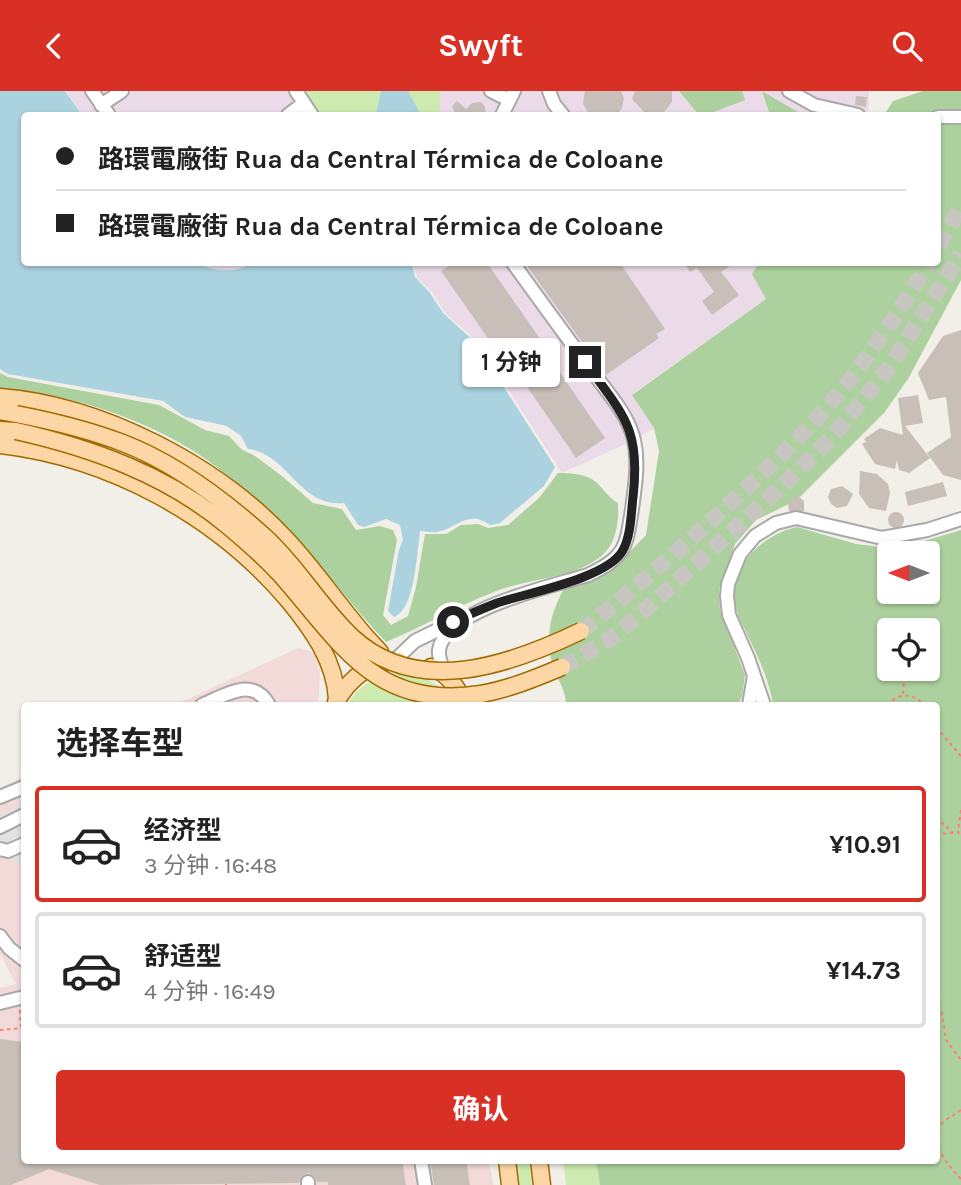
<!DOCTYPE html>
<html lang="zh">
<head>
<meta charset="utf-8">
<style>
	:root { --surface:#fff; --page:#f6f6f6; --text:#222; --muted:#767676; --line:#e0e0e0; --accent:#d93025 }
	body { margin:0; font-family:Karla,"Noto Sans SC",sans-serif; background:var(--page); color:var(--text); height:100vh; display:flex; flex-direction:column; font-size:26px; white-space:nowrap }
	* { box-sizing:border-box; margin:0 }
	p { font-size:23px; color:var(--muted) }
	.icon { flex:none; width:38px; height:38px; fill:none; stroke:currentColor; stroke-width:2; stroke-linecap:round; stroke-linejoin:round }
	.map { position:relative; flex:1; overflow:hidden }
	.details { position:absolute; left:21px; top:611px; width:919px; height:462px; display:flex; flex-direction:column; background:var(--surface); border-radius:7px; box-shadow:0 2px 5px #0004 }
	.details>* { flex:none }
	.top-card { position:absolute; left:21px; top:21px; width:920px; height:154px; border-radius:7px; box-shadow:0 2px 5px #0004; display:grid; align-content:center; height:154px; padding:0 35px; background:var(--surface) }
	.needle { width:46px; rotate:270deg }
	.tools { position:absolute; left:877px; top:450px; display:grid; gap:14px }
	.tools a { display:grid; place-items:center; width:63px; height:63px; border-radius:7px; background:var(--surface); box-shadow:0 2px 5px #0004; font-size:35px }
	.end { position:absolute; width:32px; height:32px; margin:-16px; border:9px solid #222; background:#fff; box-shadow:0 0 0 4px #fff }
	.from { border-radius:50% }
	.bubble { position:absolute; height:49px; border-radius:7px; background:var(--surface); box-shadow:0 2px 5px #0004; font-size:23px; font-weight:700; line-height:49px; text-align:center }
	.top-card b { display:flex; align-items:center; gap:24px; height:66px; font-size:26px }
	.top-card b+b { border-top:2px solid var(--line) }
	.top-card i { width:18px; height:18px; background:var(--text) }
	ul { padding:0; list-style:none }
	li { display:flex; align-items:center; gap:21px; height:116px; margin:0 14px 10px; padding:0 21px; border:4px solid var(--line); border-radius:7px }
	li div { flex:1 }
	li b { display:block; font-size:26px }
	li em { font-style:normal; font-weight:700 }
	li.selected { border-color:var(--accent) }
	li>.icon { width:63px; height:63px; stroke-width:1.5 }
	h2 { padding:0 35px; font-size:32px; line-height:84px }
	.cta { display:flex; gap:14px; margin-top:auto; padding:14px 35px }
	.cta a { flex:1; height:80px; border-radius:7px; background:var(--accent); color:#fff; font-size:28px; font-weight:700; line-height:80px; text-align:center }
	header { display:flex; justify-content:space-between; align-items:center; height:91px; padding:0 35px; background:var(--accent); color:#fff; font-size:32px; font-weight:700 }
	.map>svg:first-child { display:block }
	.commercial { fill:#f2dad9 }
	.industrial { fill:#ebdbe8 }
	.grass { fill:#cdebb0 }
	.forest { fill:#add19e; fill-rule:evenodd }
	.parking { fill:#e2e2e2 }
	.water { fill:#aad3df }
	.building { fill:#c7bfb8 }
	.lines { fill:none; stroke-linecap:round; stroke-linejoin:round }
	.major-tunnel { stroke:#c8c6c1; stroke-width:16; stroke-dasharray:16 8; stroke-linecap:butt }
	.minor-casing { stroke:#a9a9a9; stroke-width:16 }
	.major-casing { stroke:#a06b00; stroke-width:19 }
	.path { stroke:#fa8072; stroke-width:2; stroke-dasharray:3.5 3.5; stroke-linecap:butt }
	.minor { stroke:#fff; stroke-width:12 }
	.major { stroke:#fcd6a4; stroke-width:16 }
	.major-bridge-casing { stroke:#a06b00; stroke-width:19; stroke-linecap:butt }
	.major-bridge { stroke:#fcd6a4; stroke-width:16 }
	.route { stroke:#222; stroke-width:9 }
</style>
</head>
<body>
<header><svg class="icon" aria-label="back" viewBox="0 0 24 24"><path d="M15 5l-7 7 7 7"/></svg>Swyft<svg class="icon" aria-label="search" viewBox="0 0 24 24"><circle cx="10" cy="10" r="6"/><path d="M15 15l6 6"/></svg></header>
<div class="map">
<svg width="961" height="1094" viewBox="0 0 961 1094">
	<rect width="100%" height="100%" fill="#f2efe9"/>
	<path class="commercial" d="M298,557L313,561L320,578L319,605L316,614H175Z
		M24,685V1069H489L493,1094H0V897L16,893L0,863V697Z"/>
	<path class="industrial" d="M66,0H869V13L867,24H803L763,1L770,24H82Z
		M195,172H253L246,176L229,179L208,178Z
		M413,172H759L752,183L767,208L632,303L655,337L634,349L562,382L476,249L446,223L432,201L417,187Z"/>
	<path class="grass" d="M301,0H441L439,24H318Z
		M399,581C425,584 441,593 455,614H347C360,593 376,585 399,581Z
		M516,1069H529L532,1094H519Z
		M563,1069H596L600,1094H566Z"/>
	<path class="forest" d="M679,0H742L745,9L706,24H699Z
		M762,0L803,24H770Z
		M923,0H961V189L908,288L884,322L797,409L756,429L735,453L719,498L720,519L745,584L742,606L737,614H566C566,600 559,591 554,578C543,549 551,519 566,494L583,490L614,477L646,444L659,360L654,337L632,304L766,208L752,183L759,172H938V24H884L893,10Z
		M0,282L8,286L159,314L205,339L229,345L241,358L255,365L282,385L313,412L342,418L356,439L380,435L393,439L397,449L383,524L391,534L408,525L416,496L425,443H446L461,434L478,433L488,437L508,434L539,407L558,382C573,382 591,383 601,396C607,403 610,407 618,412C619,433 616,457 596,469C568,488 525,488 494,501C457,515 423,536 386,551C355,519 329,482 298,450C275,426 250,401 223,381C165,334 75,302 0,298Z
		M797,436L856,453L898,458L961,439V1094H600L596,1069H936V614H773C769,588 758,566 747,543C743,535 738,526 736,518C726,477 761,444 797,436ZM889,462H928V500H889ZM889,539H928V578H889Z"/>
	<path class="parking" d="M24,710V776L0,762V725Z"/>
	<path class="water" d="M0,0H65L82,24H24V172H195C213,180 235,183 253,172H412L415,186L430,202L443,222L475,251L555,376L544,395L500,432L490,434C467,418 457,438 437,441C432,442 426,440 420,440C417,461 415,519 394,526L388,520L399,459L403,448L400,434L386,428L364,436L358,434L344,412C299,417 288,362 248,358L241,345L227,335L185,326L163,310L8,283L0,278Z
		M381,0H408L421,24H376Z"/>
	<path class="building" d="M585,0H621L624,7L622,17L617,24H590L583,13Z
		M635,0H672V11L664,21L658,24L645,22L632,8Z
		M856,5L867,6L866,16L855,14Z
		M457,10L466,18L472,12L481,11L485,16L486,24H456L452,15Z
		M454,172H487L541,249L506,273L441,180Z
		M525,172H620L665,238L656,243L659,247L606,284Z
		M684,172H734L721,181L739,204L712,224L702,210L714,201L697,177L690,181Z
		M961,239V389L943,384L927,362L951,346L946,306L929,309L918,282L943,245Z
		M552,270L605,347L576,367L523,290Z
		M918,304L923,332L905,335L930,367L909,382L899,379L897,369L895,378L875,373L862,353L866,351L864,348L880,337L903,344L898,307Z
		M860,380L877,383L888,393L890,402L886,420L869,417L859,403Z
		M943,391L947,405L908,415L905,401Z
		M842,395L853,403L847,415L837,417L831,413L828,406L831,398Z
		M794,406L800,407L804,410V420H789L788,412Z
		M888 429a8 8 0 1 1 16 0a8 8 0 1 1-16 0Z
		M0,948L24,951V1069H402L406,1094H328V1091H317L315,1086L309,1082L303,1084L299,1092L100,1094L49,1078L11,1094H0Z
		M430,1069H466L470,1094H434Z"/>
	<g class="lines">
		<path class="major-tunnel" d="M938,155L961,115
			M581,540C631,501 679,459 726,416C773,373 820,329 858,278C884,244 906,208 929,172
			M562,576L607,550L637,526L782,395L832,346L888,278L961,163"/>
		<g class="minor-casing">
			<path id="minor" d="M92,0L109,24
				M296,0L312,24
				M491,0L509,9
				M549,0L554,13L563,24
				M789,0L814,14L858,24
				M101,14L122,0
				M288,24L304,12
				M502,24L514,0
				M938,26H961
				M394,570L415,550L456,530
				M446,585C443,577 438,568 439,559C445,518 553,495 588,484C625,466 626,458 632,418C635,395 639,372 634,349C628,323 607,301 592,280C565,244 539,208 513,172
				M202,614C225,604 253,585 269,614
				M749,614L754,585
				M764,614L748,567L729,524L727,505L728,493L740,463L755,445L776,432L796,427L882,447L927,439L961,428
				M0,706L24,696
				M0,736L24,724
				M0,758L8,760L24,753
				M0,845L9,857L24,869
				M0,912L24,906
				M421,1069L425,1094
				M308,1091V1094"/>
		</g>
		<g class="major-casing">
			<path id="major" d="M0,306C102,314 217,374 286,448C315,479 339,515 367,547L380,561
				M0,320L16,323
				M0,339L16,340
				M0,354C111,367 217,425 289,510C312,538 335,570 337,608
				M431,576C449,583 458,598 466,614
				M336,611C349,588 371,569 399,570
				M507,1069L510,1094
				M539,1069L542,1094"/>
		</g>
		<path class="path" d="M903,603L905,578
			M887,614C898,602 913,601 924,614
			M936,636L961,665
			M961,719L958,741L961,746
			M936,726L953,742
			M936,743L953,742
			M936,908L942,922L946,949L961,969
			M20,919L21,937
			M0,939L24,937
			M961,1019C956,1023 951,1025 946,1029C923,1046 948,1074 961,1088
			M226,1094V1093"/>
		<use href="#minor" class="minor"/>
		<use href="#major" class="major"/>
		<g class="major-bridge-casing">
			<path id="major-bridge" d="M16,323C52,330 89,339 123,352C175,372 224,409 265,446C298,476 320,516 352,546C418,607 510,574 581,540
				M16,340C92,357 167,384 228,435C246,450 263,465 279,482C340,550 374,620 481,603C509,598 536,587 562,576"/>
		</g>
		<use href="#major-bridge" class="major-bridge"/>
	</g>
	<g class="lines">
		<path class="route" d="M453,531C467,524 482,518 497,512C527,502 609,487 623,459C631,444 631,423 633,406C641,337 623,324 585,271"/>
	</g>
</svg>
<div class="tools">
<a><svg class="needle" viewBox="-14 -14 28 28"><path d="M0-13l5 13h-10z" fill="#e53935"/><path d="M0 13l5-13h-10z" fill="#767676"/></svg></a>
<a><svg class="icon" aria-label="locate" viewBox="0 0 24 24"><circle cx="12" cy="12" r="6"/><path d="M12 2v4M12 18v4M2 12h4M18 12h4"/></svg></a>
</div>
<i class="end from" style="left:453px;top:531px"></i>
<i class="end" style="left:585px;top:271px"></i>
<div class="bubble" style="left:462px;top:247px;width:98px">1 分钟</div>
<div class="top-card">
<b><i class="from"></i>路環電廠街 Rua da Central Térmica de Coloane</b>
<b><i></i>路環電廠街 Rua da Central Térmica de Coloane</b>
</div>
<section class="details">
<h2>选择车型</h2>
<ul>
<li class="selected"><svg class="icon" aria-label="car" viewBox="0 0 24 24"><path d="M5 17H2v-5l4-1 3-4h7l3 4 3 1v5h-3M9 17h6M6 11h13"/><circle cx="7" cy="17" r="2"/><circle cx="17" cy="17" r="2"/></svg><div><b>经济型</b><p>3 分钟 · 16:48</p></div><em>¥10.91</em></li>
<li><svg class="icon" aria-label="car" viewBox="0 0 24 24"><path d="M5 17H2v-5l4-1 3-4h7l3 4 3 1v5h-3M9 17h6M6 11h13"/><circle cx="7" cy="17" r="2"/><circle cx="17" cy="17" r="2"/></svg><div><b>舒适型</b><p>4 分钟 · 16:49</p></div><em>¥14.73</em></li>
</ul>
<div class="cta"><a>确认</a></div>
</section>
</div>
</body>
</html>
